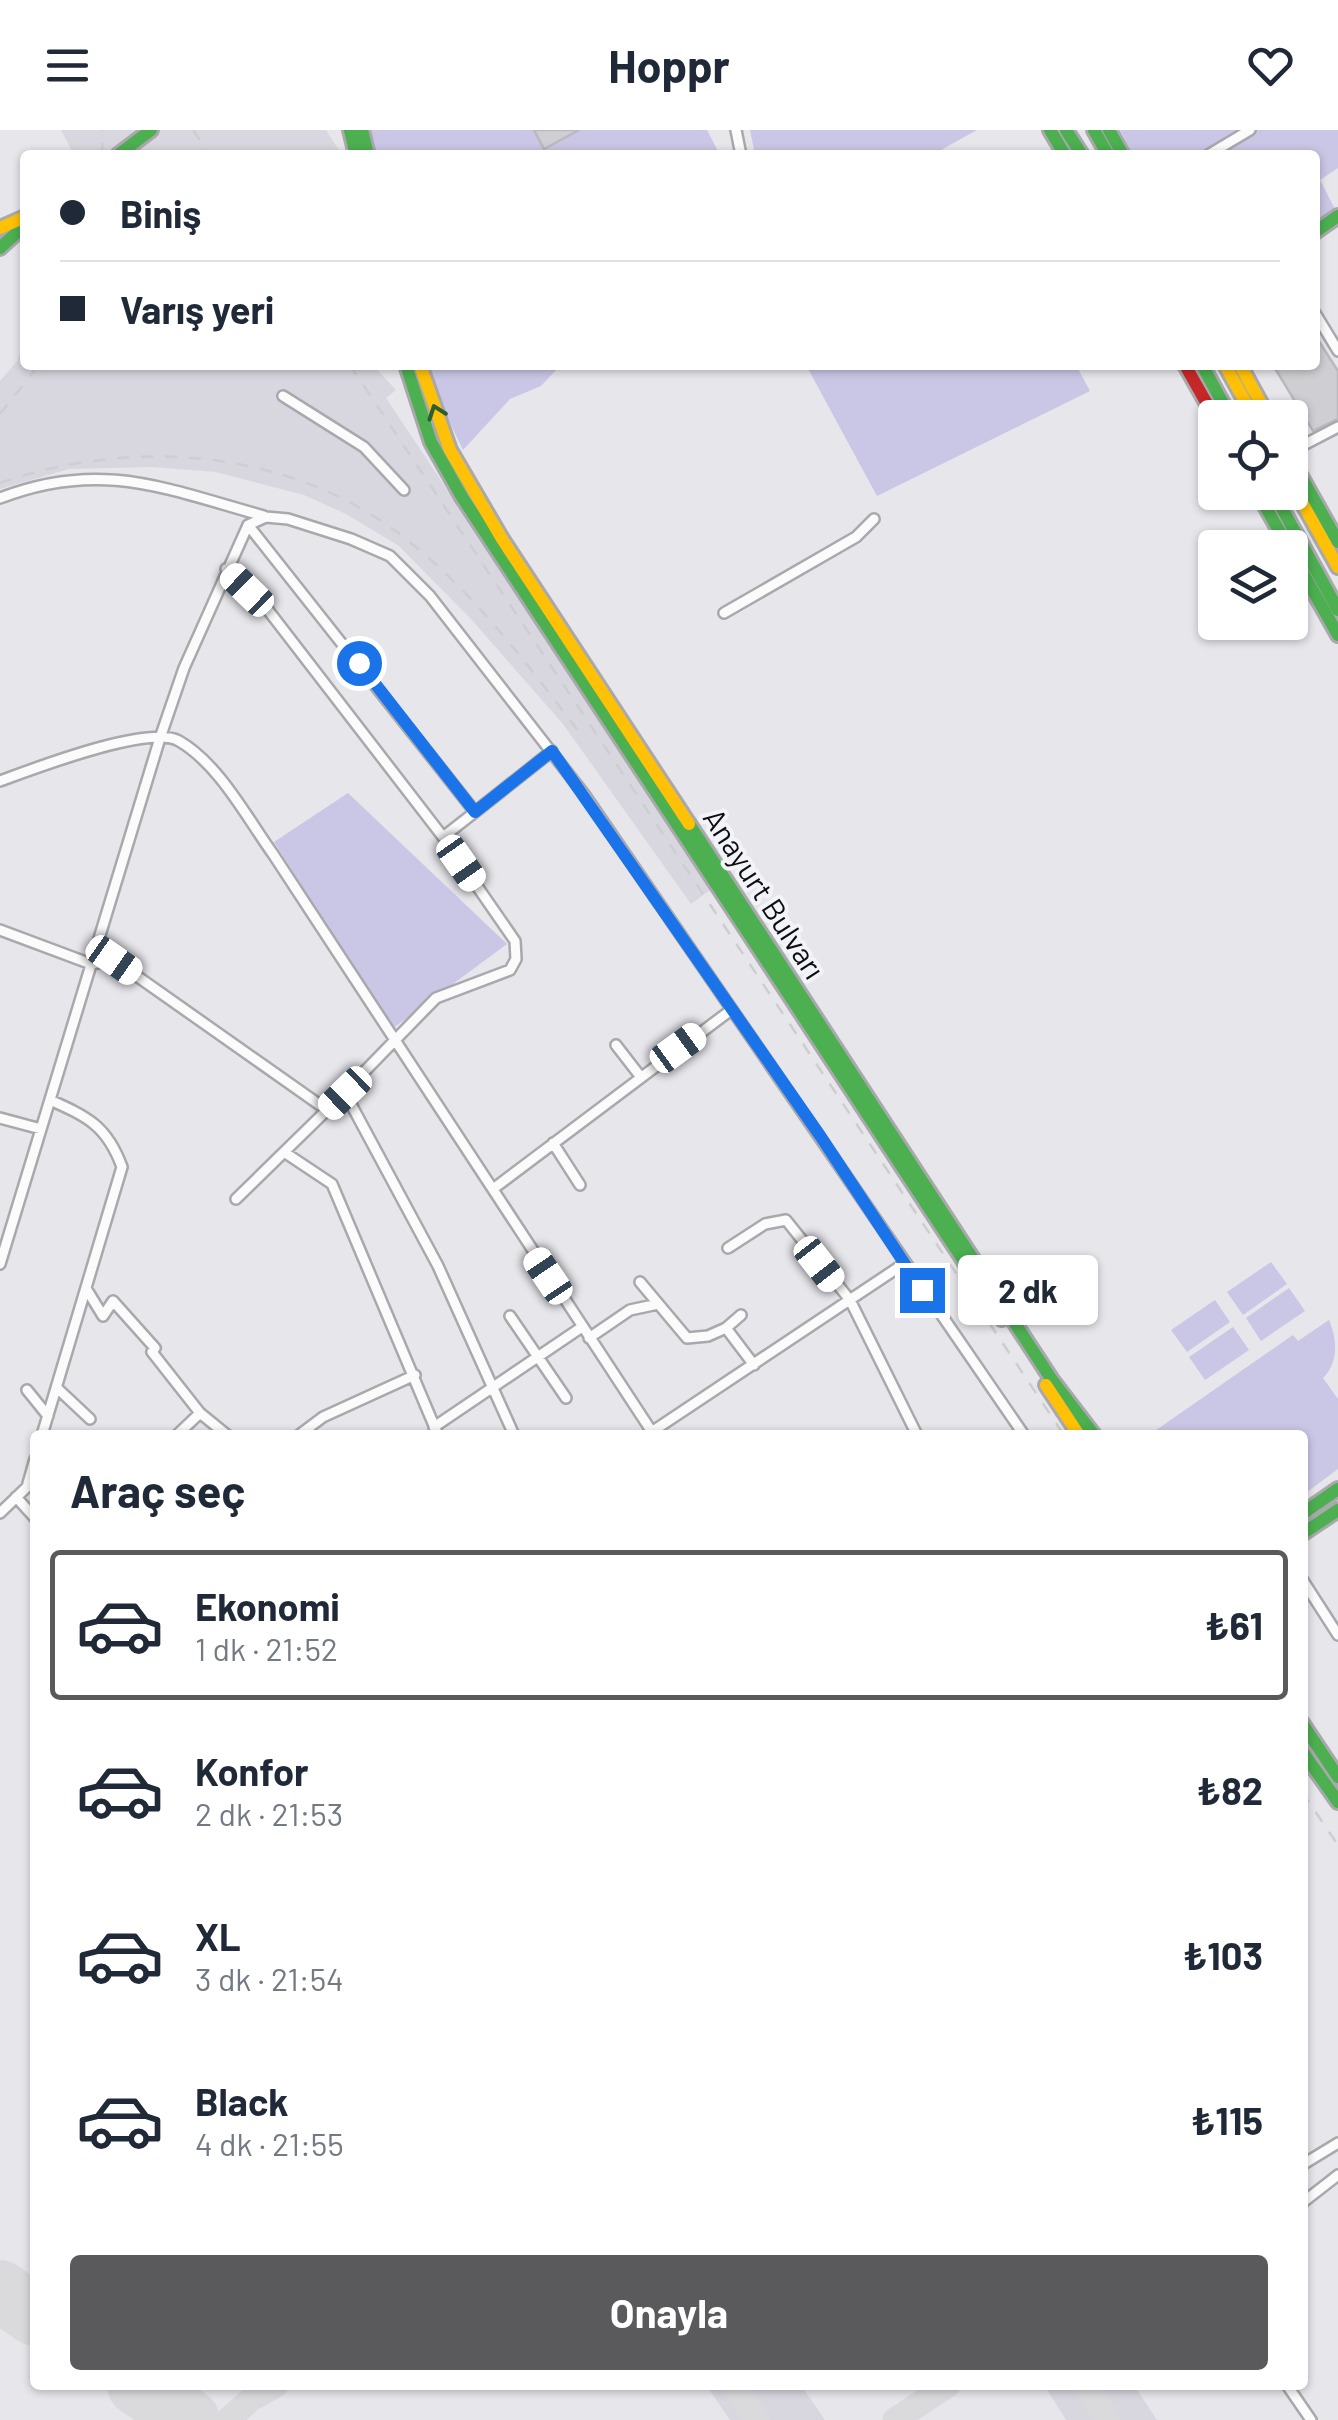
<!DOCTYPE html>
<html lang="tr">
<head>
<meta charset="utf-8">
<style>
	:root { --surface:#fff; --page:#f2f2f3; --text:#1f2937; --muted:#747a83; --line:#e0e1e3; --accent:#5a5a5d }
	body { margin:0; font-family:Barlow,sans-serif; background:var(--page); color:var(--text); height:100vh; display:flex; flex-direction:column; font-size:38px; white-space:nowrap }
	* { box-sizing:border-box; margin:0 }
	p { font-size:32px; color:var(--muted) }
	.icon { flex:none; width:55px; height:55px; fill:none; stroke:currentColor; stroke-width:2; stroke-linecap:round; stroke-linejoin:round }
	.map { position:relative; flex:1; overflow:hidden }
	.side { position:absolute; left:30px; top:1300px; width:1278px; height:960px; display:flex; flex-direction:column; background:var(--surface); border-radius:10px; box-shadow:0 2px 8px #0004 }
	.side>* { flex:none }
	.guide { position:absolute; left:20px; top:20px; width:1300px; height:220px; border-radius:10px; box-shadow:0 2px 8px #0004; display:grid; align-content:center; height:220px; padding:0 40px; background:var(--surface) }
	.tools { position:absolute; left:1198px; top:270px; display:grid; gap:20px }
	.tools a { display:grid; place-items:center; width:110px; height:110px; border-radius:10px; background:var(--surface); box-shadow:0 2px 8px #0004; font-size:50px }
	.end { position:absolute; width:45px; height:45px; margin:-22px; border:12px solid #1a73e8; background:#fff; box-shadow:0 0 0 5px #fff }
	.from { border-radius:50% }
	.bubble { position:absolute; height:70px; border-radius:10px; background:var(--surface); box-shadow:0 2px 8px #0004; font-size:32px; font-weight:700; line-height:70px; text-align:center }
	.car { position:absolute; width:30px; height:60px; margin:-30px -15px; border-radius:12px; box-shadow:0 0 8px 2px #0007; background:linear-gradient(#fff 24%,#345 0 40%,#fff 0 76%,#345 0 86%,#fff 0) }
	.guide b { display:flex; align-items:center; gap:35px; height:95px; font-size:38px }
	.guide b+b { border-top:2px solid var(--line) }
	.guide i { width:25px; height:25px; background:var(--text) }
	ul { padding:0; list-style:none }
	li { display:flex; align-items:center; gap:30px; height:150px; margin:0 20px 15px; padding:0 20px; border:5px solid transparent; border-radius:10px }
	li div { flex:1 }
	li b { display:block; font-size:38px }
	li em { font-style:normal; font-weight:700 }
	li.selected { border-color:var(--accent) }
	li>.icon { width:90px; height:90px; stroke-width:1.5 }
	h2 { padding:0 40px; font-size:45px; line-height:120px }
	.cta { display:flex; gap:20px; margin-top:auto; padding:20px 40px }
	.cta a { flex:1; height:115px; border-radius:10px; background:var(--accent); color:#fff; font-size:40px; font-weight:700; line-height:115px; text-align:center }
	header { display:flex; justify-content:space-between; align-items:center; height:130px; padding:0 40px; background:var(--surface); font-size:45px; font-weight:700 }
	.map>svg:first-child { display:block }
	.built { fill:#d8d7e0 }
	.green { fill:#c9c7e5 }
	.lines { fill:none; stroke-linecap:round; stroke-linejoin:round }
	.taxiway { stroke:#dadadd; stroke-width:25 }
	.runway { stroke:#dadadd; stroke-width:62 }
	.building { fill:#cfced2; stroke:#bababe; stroke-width:2.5 }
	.street-casing { stroke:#a9a8ac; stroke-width:14 }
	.fast-casing { stroke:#a9a8ac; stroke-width:18 }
	.slow-casing { stroke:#a9a8ac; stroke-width:18 }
	.jam-casing { stroke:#a9a8ac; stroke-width:18 }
	.street { stroke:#fbfbfc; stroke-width:9 }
	.fast { stroke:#4caf50; stroke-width:12 }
	.slow { stroke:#ffc107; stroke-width:12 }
	.jam { stroke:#c62828; stroke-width:12 }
	.rail { stroke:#cecdcf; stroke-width:2.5; stroke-dasharray:12 12; stroke-linecap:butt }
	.oneway { stroke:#2d5e30 }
	.route { stroke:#1a73e8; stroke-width:12 }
	.labels { text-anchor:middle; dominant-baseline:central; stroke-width:8; stroke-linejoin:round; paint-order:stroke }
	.street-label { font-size:30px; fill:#0e0e10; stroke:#f3f3fa }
</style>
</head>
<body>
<header><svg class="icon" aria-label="menu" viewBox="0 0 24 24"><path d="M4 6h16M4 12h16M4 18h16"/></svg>Hoppr<svg class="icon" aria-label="heart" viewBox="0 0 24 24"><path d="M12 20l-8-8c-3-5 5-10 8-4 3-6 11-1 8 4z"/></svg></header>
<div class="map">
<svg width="1338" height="2290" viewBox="0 0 1338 2290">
	<rect width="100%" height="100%" fill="#e7e6eb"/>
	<path class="built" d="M61,0H326L342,25H74Z
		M25,213V235H373L396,260L386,268L713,758L691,774L563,594L470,488L399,416L346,384L304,365L216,342L151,337L69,339L0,359V251L17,231Z
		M706,2255H801L825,2290H730Z
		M1044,2255H1134L1157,2290H1066Z"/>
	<path class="green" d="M371,0H707L720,25H376Z
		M750,0H977L932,25H755Z
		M1120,0H1338V38L1320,50L1335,79L1315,93V25H1133Z
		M422,235H561L541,256L510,269L463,320Z
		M806,235H1076L1090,261L877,366Z
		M348,663L507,814L392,899L274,712Z
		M1271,1132L1287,1154L1243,1185L1227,1162Z
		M1289,1158L1305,1181L1261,1211L1246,1188Z
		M1215,1170L1230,1192L1187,1222L1171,1200Z
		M1329,1190C1338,1210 1338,1234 1323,1248L1338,1269V1339L1303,1365L1302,1305H1149L1293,1205L1298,1211Z
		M1233,1197L1249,1220L1205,1250L1189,1227Z"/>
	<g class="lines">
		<path class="taxiway" d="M734,2255L757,2290
			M1086,2255L1108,2290
			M228,2290L251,2269L276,2255
			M895,2290L948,2255"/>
		<path class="runway" d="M0,2161L35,2185
			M138,2255L189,2290"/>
	</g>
	<path class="building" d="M534,0H579L544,19Z
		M1315,205L1338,241V289L1313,301L1273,235H1315Z"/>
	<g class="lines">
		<g class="street-casing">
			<path id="street" d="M736,0L741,25
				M1208,25L1250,0
				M1315,183L1338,221
				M283,266L364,317L404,360
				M1290,322L1338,297
				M0,368C101,329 166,359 264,386
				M248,395L475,682L443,707
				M724,483L856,407L874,389
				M0,651C33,639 149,594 179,611C219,634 247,688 273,724L654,1305
				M475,682L552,621
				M0,800L91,834L114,830L327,980L436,868L510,840L516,829L515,811L443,707L268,480L226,439
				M616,915L640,946
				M345,963L438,1136L514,1305
				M0,988L41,999
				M553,1013L580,1055
				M284,1022L332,1054L438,1305
				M493,1059L731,880
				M236,1069L327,980
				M728,1118L765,1094L786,1090L850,1170L917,1305
				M0,1134L160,608L184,538L248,395L266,387L288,389L351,409L390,426L430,466L584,664L1024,1305
				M640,1152L687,1208L708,1206L726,1198L754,1235
				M87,1160L103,1186L113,1171L155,1218L152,1222L200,1283L227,1305
				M510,1186L566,1268
				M726,1198L741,1185
				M589,1208L630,1180L658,1174
				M57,1258L90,1289
				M27,1260L48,1286
				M434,1297L582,1197
				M653,1301L905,1133
				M42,1305L122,1037C107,996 88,987 50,970
				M177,1305L200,1283
				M299,1305L323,1287L415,1245
				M16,1367L35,1388
				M0,1383L27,1357L35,1329
				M1302,1449L1338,1505
				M1302,2035L1338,2013
				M1302,2073L1338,2045
				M1287,2255L1311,2290"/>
		</g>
		<g class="fast-casing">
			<path id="fast" d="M350,0L356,25
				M362,0L368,25
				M1050,0L1065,25
				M1066,0L1082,25
				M1094,0L1108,25
				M1109,0L1123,25
				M118,25L151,0
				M1315,102L1338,86
				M0,118L25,95
				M406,235L431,312L462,367L1002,1189
				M1202,235L1231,288
				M1290,327L1338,412
				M1257,362L1289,418
				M1273,362L1338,480
				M1290,420L1338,505
				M689,694L1052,1250L1094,1305
				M1302,1384L1338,1359
				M1302,1404L1338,1380
				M1302,1593L1338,1647
				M1302,1621L1338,1672"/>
		</g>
		<g class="slow-casing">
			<path id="slow" d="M0,98L25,87
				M420,235L450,320L502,409L689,694
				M1225,235L1254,288
				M1240,235L1269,288
				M1290,351L1338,437
				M1046,1255L1079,1305"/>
		</g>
		<g class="jam-casing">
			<path id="jam" d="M1185,235L1215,288"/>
		</g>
		<use href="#street" class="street"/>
		<use href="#fast" class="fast"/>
		<use href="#slow" class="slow"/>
		<use href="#jam" class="jam"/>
		<path class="rail" d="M193,0L210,25
			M102,25L103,0
			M350,235L1064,1305
			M0,284L39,235
			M0,353C137,306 296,319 411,413C478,467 530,538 582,606
			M1302,1662L1338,1715"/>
	</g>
	<defs><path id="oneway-chevron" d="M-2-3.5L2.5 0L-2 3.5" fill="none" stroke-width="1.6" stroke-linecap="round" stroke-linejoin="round" transform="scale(2.5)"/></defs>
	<use class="oneway" href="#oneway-chevron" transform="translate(436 282) rotate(-110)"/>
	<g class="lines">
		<path class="route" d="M359,533L475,682L552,621L821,1007L922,1160"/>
	</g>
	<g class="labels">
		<g class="street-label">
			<text transform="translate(765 763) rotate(57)">Anayurt Bulvarı</text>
		</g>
	</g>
</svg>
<div class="tools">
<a><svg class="icon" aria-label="locate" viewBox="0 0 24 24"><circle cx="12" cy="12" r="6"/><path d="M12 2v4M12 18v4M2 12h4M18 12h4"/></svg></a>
<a><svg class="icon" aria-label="layers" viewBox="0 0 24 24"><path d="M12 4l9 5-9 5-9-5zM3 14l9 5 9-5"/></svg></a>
</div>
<i class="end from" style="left:359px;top:533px"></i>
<i class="end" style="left:922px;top:1160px"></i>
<div class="bubble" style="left:958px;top:1125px;width:140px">2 dk</div>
<i class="car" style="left:247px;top:460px;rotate:314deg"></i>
<i class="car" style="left:461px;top:733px;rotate:145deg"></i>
<i class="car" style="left:114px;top:830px;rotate:125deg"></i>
<i class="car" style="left:678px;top:918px;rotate:54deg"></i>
<i class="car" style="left:345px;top:963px;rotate:226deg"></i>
<i class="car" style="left:819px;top:1134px;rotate:142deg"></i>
<i class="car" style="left:548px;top:1146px;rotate:326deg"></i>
<div class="guide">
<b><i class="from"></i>Biniş</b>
<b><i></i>Varış yeri</b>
</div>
<section class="side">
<h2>Araç seç</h2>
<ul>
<li class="selected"><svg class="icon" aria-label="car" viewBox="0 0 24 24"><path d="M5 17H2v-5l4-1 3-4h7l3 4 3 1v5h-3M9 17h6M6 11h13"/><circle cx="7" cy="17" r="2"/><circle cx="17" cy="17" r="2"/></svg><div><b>Ekonomi</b><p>1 dk · 21:52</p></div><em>₺61</em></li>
<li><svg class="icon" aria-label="car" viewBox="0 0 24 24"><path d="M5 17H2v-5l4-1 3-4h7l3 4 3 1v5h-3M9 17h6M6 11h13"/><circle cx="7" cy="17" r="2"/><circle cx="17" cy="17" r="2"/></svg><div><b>Konfor</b><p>2 dk · 21:53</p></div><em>₺82</em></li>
<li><svg class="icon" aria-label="car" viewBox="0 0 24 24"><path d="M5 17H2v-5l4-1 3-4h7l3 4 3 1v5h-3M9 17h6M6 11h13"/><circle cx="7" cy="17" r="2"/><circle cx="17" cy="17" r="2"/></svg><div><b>XL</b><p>3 dk · 21:54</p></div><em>₺103</em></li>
<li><svg class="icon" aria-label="car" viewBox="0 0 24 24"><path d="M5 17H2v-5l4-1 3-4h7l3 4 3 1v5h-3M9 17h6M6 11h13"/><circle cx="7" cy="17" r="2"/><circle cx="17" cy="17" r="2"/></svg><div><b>Black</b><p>4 dk · 21:55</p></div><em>₺115</em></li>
</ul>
<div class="cta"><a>Onayla</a></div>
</section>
</div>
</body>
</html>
